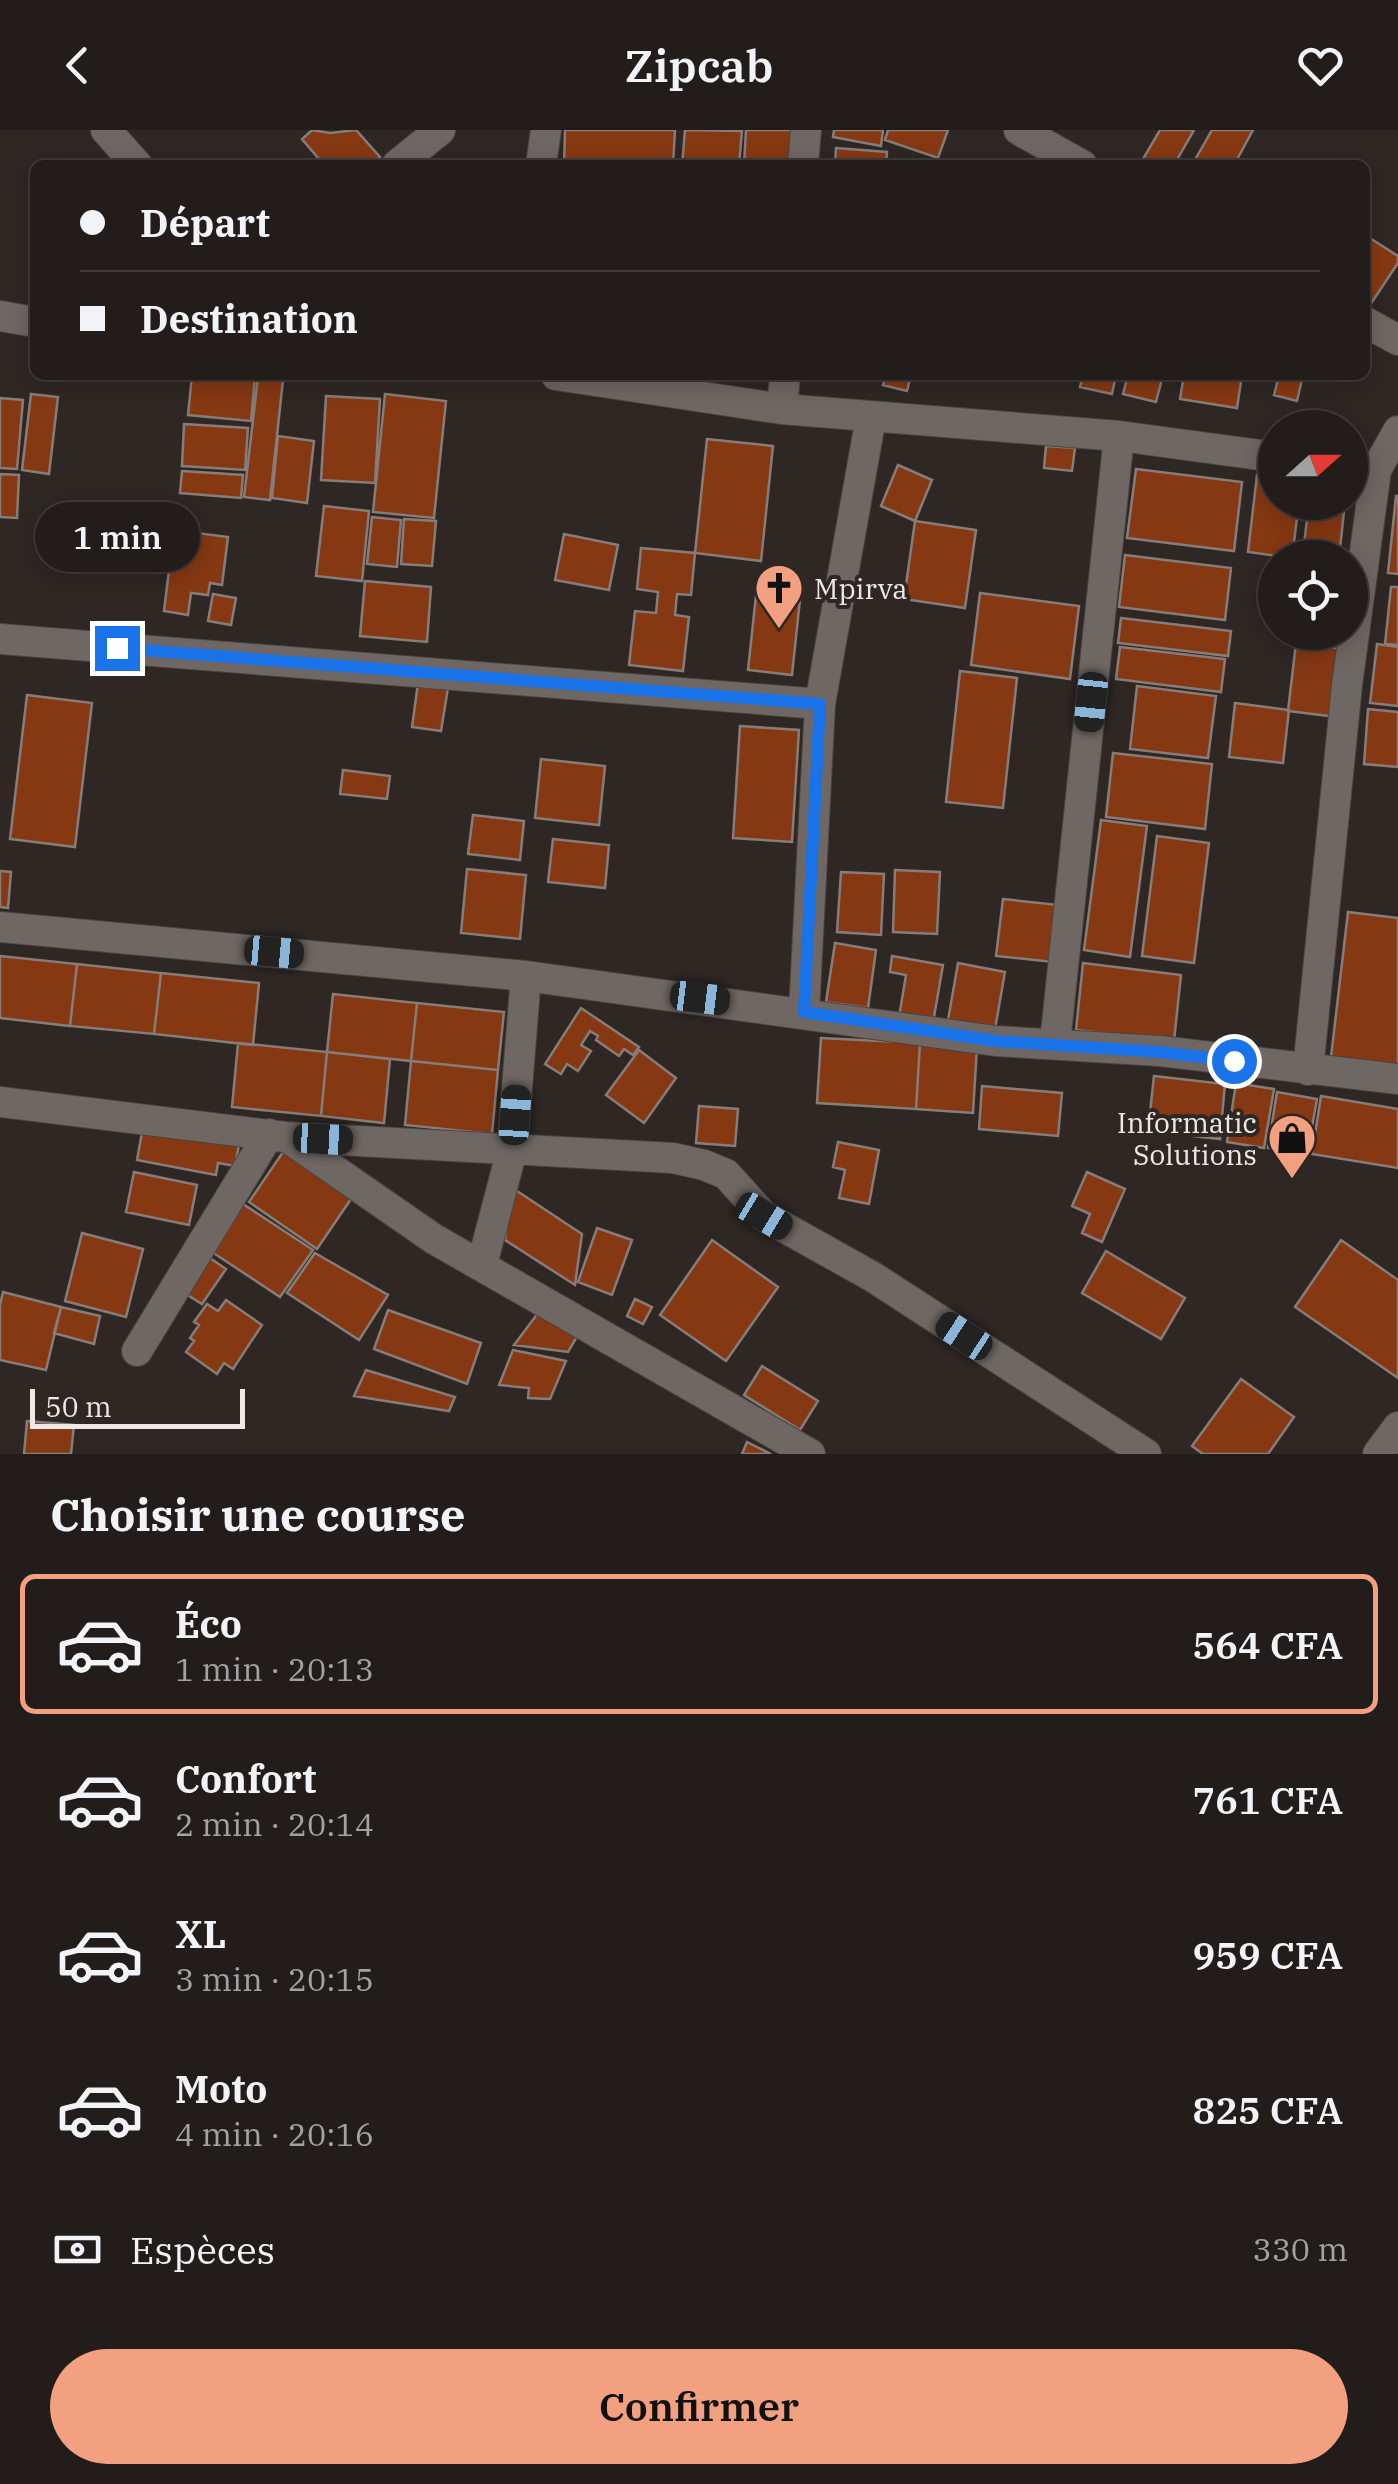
<!DOCTYPE html>
<html lang="fr">
<head>
<meta charset="utf-8">
<style>
	:root { --surface:#221d1b; --page:#2e2a28; --text:#f1f3f6; --muted:#a2a2a3; --line:#3f3b3a; --accent:#f2a07f }
	body { margin:0; font-family:"IBM Plex Serif",serif; background:var(--page); color:var(--text); height:100vh; display:flex; flex-direction:column; font-size:38px; white-space:nowrap }
	* { box-sizing:border-box; margin:0 }
	p { font-size:32px; color:var(--muted) }
	.icon { flex:none; width:55px; height:55px; fill:none; stroke:currentColor; stroke-width:2; stroke-linecap:round; stroke-linejoin:round }
	.map { position:relative; height:1324px; overflow:hidden }
	.side { display:flex; flex-direction:column; background:var(--surface); flex:1 }
	.side>* { flex:none }
	.top-card { position:absolute; left:30px; top:30px; width:1340px; height:220px; border-radius:15px; box-shadow:0 5px 25px #0003,0 0 0 2px var(--line); display:grid; align-content:center; height:220px; padding:0 50px; background:var(--surface) }
	.needle { width:65px; rotate:69deg }
	.tools { position:absolute; left:1258px; top:280px; display:grid; gap:20px }
	.tools a { display:grid; place-items:center; width:110px; height:110px; border-radius:50%; background:var(--surface); box-shadow:0 5px 25px #0003,0 0 0 2px var(--line); font-size:50px }
	.scale { position:absolute; left:30px; bottom:25px; width:215px; box-sizing:border-box; padding-left:10px; border:5px solid #eee9e7; border-top:0; font-size:28px; line-height:35px; white-space:nowrap; color:#eee9e7; -webkit-text-stroke:8px #2e2724; paint-order:stroke }
	.end { position:absolute; width:45px; height:45px; margin:-22px; border:12px solid #1a73e8; background:#fff; box-shadow:0 0 0 5px #fff }
	.from { border-radius:50% }
	.bubble { position:absolute; height:70px; border-radius:35px; background:var(--surface); box-shadow:0 5px 25px #0003,0 0 0 2px var(--line); font-size:32px; font-weight:600; line-height:70px; text-align:center }
	.car { position:absolute; width:30px; height:60px; margin:-30px -15px; border-radius:12px; box-shadow:0 0 8px 2px #0007; background:linear-gradient(#222 24%,#8ab4d8 0 40%,#222 0 76%,#8ab4d8 0 86%,#222 0) }
	.top-card b { display:flex; align-items:center; gap:35px; height:95px; font-size:38px }
	.top-card b+b { border-top:2px solid var(--line) }
	.top-card i { width:25px; height:25px; background:var(--text) }
	ul { padding:0; list-style:none }
	li { display:flex; align-items:center; gap:30px; height:140px; margin:0 20px 15px; padding:0 30px; border:5px solid transparent; border-radius:15px }
	li div { flex:1 }
	li b { display:block; font-size:38px }
	li em { font-style:normal; font-weight:600 }
	li.selected { border-color:var(--accent) }
	li>.icon { width:90px; height:90px; stroke-width:1.5 }
	h2 { padding:0 50px; font-size:45px; line-height:120px }
	.pay { display:flex; align-items:center; gap:25px; height:110px; padding:0 50px; font-size:38px }
	.pay p { margin-inline-start:auto }
	.primary-button { display:flex; gap:20px; margin-top:auto; padding:20px 50px }
	.primary-button a { flex:1; height:115px; border-radius:60px; background:var(--accent); color:#111; font-size:40px; font-weight:600; line-height:115px; text-align:center }
	header { display:flex; justify-content:space-between; align-items:center; height:130px; padding:0 50px; background:var(--surface); font-size:45px; font-weight:600 }
	.map>svg:first-child { display:block }
	.building { fill:#863812; stroke:#867d7a; stroke-width:2.5 }
	.lines { fill:none; stroke-linecap:round; stroke-linejoin:round }
	.minor-casing { stroke:#4b4441; stroke-width:32 }
	.minor { stroke:#6f6763; stroke-width:30 }
	.route { stroke:#1a73e8; stroke-width:12 }
	.labels { text-anchor:middle; dominant-baseline:central; stroke-width:8; stroke-linejoin:round; paint-order:stroke }
	.poi-label { font-size:28px; fill:#eee9e7; stroke:#2e2724; text-anchor:start }
</style>
</head>
<body>
<header><svg class="icon" aria-label="back" viewBox="0 0 24 24"><path d="M15 5l-7 7 7 7"/></svg>Zipcab<svg class="icon" aria-label="heart" viewBox="0 0 24 24"><path d="M12 20l-8-8c-3-5 5-10 8-4 3-6 11-1 8 4z"/></svg></header>
<div class="map">
<svg width="1398" height="1324" viewBox="0 0 1398 1324">
	<rect width="100%" height="100%" fill="#2e2724"/>
	<path class="building" d="M312,0L330,3L356,0L380,27L371,35H324L302,9Z
		M565,0H675L673,35H564Z
		M685,0L742,1L739,35H682Z
		M746,0H798L796,35H744Z
		M834,0H883L881,16L833,7Z
		M888,0H948L938,28L885,10Z
		M1160,0H1194L1174,35H1153L1143,29Z
		M1212,0H1253L1234,35H1192Z
		M836,18L887,22L886,35H835Z
		M1365,105L1398,126V133L1372,172L1365,167Z
		M192,245L255,247L251,291L188,285Z
		M886,245H911L907,261L883,255Z
		M1083,245H1116L1112,264L1080,257Z
		M1128,245H1163L1156,272L1123,264Z
		M1184,245H1242L1237,278L1180,269Z
		M1279,245H1303L1297,271L1274,265Z
		M258,247L283,250L270,370L244,367Z
		M31,264L58,267L49,344L22,340Z
		M385,264L446,271L434,388L373,382Z
		M326,266L380,269L375,353L321,350Z
		M0,268L23,270L17,339L0,338Z
		M184,294L248,298L245,340L182,336Z
		M278,306L314,311L307,373L272,368Z
		M707,309L773,316L761,431L695,423Z
		M1046,316L1075,318L1072,341L1044,338Z
		M898,335L932,350L915,391L881,376Z
		M1136,339L1242,352L1234,421L1127,408Z
		M182,341L243,345L241,368L180,363Z
		M0,344L19,345L17,388L0,387Z
		M1257,345L1275,348V372H1299L1292,428L1248,422Z
		M1396,366H1398V444L1388,443Z
		M1309,372H1345L1339,428L1303,423Z
		M324,376L369,381L362,451L316,446Z
		M372,387L401,390L397,437L367,434Z
		M404,389L436,391L432,436L401,434Z
		M915,391L976,400L965,478L904,469Z
		M174,400L228,407L222,455L210,453L208,465L191,463L188,485L164,481Z
		M564,404L618,415L609,460L555,450Z
		M641,418L695,423L691,465L677,464L675,485L689,487L683,541L629,535L635,481L656,483L658,462L637,459Z
		M1125,425L1231,438L1225,490L1119,477Z
		M365,451L431,457L427,512L360,506Z
		M757,456L801,460L792,545L748,540Z
		M1391,457H1398V515L1385,514Z
		M980,463L1079,476L1070,549L971,535Z
		M213,464L236,468L231,495L208,491Z
		M1121,488L1231,501L1228,526L1118,513Z
		M1296,513L1345,519L1337,587L1288,581Z
		M1377,514L1398,517V576L1370,573Z
		M1120,517L1225,529L1221,562L1116,549Z
		M960,541L1017,548L1003,678L946,672Z
		M418,553L448,558L441,601L412,597Z
		M1137,556L1216,566L1208,628L1130,619Z
		M27,565L92,573L75,717L10,709Z
		M1235,573L1289,580L1283,633L1229,627Z
		M1368,579L1398,582V637L1364,634Z
		M740,596L799,600L792,712L733,708Z
		M1113,623L1212,634L1205,699L1106,687Z
		M541,629L605,636L599,695L535,688Z
		M343,640L390,646L387,669L340,664Z
		M473,685L524,691L520,730L468,724Z
		M1101,690L1147,696L1130,827L1084,820Z
		M1157,706L1209,713L1194,833L1142,826Z
		M553,709L609,715L605,758L548,752Z
		M467,739L526,745L520,809L461,803Z
		M895,740L940,742L937,804L893,802Z
		M0,741L11,742L8,778L0,777Z
		M841,742L884,744L881,805L837,802Z
		M1003,769L1059,775L1053,832L996,826Z
		M1348,782L1398,788V935L1331,927Z
		M835,813L876,820L868,878L826,872Z
		M0,826L77,834L70,896L0,888Z
		M892,826L943,835L933,893L899,887L906,845L890,842Z
		M958,833L1005,842L994,905L947,896Z
		M1083,833L1181,845L1174,911L1076,900Z
		M77,834L161,843L154,904L70,896Z
		M161,843L259,853L253,915L154,904Z
		M333,864L417,873L411,931L327,922Z
		M417,873L504,882L498,940L411,931Z
		M581,878L639,917L633,925L624,919L619,926L596,910L598,906L590,901L581,915L591,921L578,941L567,934L561,944L545,934Z
		M821,908L920,913L916,979L817,973Z
		M238,913L327,922L321,986L232,977Z
		M920,913L977,917L973,983L916,979Z
		M639,920L676,948L644,993L606,965Z
		M327,922L390,929L384,993L321,986Z
		M411,931L498,940L492,1004L405,995Z
		M1154,946L1225,954L1220,1009L1148,1001Z
		M1236,953L1274,959L1264,1018L1227,1012Z
		M982,956L1062,963L1058,1006L979,999Z
		M1277,962L1317,969L1307,1025L1268,1018Z
		M1321,966L1398,979V1038L1312,1024Z
		M699,976L738,979L735,1016L696,1013Z
		M143,997L239,1015L235,1036L218,1033L216,1045L137,1030Z
		M838,1012L879,1020L869,1074L839,1068L845,1040L833,1037Z
		M283,1022L351,1069L317,1119L249,1072Z
		M134,1042L197,1055L189,1095L126,1082Z
		M1087,1042L1125,1059L1102,1112L1082,1103L1090,1084L1072,1076Z
		M511,1057L582,1104L575,1155L505,1110Z
		M240,1072L313,1120L280,1167L206,1118Z
		M597,1098L632,1110L612,1165L578,1152Z
		M82,1103L143,1119L126,1187L65,1171Z
		M712,1110L778,1157L726,1231L660,1185Z
		M1341,1110L1398,1150V1248L1295,1177Z
		M1106,1121L1185,1168L1161,1209L1082,1163Z
		M315,1123L388,1165L359,1210L287,1163Z
		M210,1128L226,1139L202,1174L186,1164Z
		M3,1162L61,1177L46,1240L0,1230V1175Z
		M635,1169L652,1177L643,1194L627,1186Z
		M226,1170L262,1195L233,1239L224,1233L217,1244L186,1222L194,1211L190,1208L199,1195L194,1192L207,1174L218,1181Z
		M61,1177L100,1186L94,1214L54,1203Z
		M388,1180L481,1213L467,1254L374,1219Z
		M538,1183L578,1205L568,1222L514,1215Z
		M513,1220L566,1231L550,1269L528,1268L529,1258L499,1255Z
		M762,1236L818,1271L800,1300L744,1265Z
		M366,1240L455,1267L449,1281L354,1266Z
		M1241,1249L1294,1287L1268,1324H1203L1192,1316Z
		M27,1291L74,1295L71,1324H24Z
		M747,1312L771,1324H742Z"/>
	<g class="lines">
		<g class="minor-casing">
			<path id="minor" d="M106,0L137,35
				M1019,0L1082,35
				M397,35L440,0
				M541,35L546,0
				M803,35L806,0
				M0,186L35,192
				M1365,192L1398,210
				M556,245L782,279L1119,306L1275,327
				M782,279L785,245
				M0,509L820,574
				M0,797L526,846L996,911L1160,921L1398,949
				M804,882L820,574L871,287
				M1055,913L1119,306
				M1308,940L1347,555L1376,340L1398,301
				M0,972L285,1007L673,1028L704,1035L726,1044L764,1086L873,1147L1146,1324
				M288,1008L434,1109L810,1324
				M482,1134L512,1020L526,846
				M137,1221L269,1004
				M1378,1324L1398,1297"/>
		</g>
		<use href="#minor" class="minor"/>
	</g>
	<g class="lines">
		<path class="route" d="M117,518L820,574L804,882L996,911L1160,922L1234,931"/>
	</g>
	<defs>
		<g id="church-pin" transform="scale(2.5)"><path d="M0 17L-7.5 6A9.5 9.5 0 1 1 7.5 6Z" fill="#f2a07f" stroke="#2e2724"/><path d="M-1.2-6h2.4v3.5h3.3v2.4h-3.3V6h-2.4V-.1h-3.3v-2.4h3.3Z" fill="#111"/></g>
		<g id="shop-pin" transform="scale(2.5)"><path d="M0 17L-7.5 6A9.5 9.5 0 1 1 7.5 6Z" fill="#f2a07f" stroke="#2e2724"/><path d="M-5-2.5h2.3a2.7 3.5 0 0 1 5.4 0H5L5.5 6h-11ZM-1.5-2.5h3a1.5 2.3 0 0 0-3 0Z" fill="#111"/></g>
	</defs>
	<g fill-rule="evenodd">
		<use href="#church-pin" x="779" y="458"/>
		<use href="#shop-pin" x="1292" y="1008"/>
	</g>
	<g class="labels">
		<g class="poi-label">
			<text x="814" y="458">Mpirva</text>
			<text x="1257" y="992" text-anchor="end">Informatic<tspan x="1257" dy="32">Solutions</tspan></text>
		</g>
	</g>
</svg>
<div class="tools">
<a><svg class="needle" viewBox="-14 -14 28 28"><path d="M0-13l5 13h-10z" fill="#e53935"/><path d="M0 13l5-13h-10z" fill="#a2a2a3"/></svg></a>
<a><svg class="icon" aria-label="locate" viewBox="0 0 24 24"><circle cx="12" cy="12" r="6"/><path d="M12 2v4M12 18v4M2 12h4M18 12h4"/></svg></a>
</div>
<div class="scale">50 m</div>
<i class="end from" style="left:1234px;top:931px"></i>
<i class="end" style="left:117px;top:518px"></i>
<div class="bubble" style="left:35px;top:372px;width:165px">1 min</div>
<i class="car" style="left:1091px;top:572px;rotate:186deg"></i>
<i class="car" style="left:274px;top:822px;rotate:95deg"></i>
<i class="car" style="left:700px;top:868px;rotate:97deg"></i>
<i class="car" style="left:515px;top:985px;rotate:4deg"></i>
<i class="car" style="left:323px;top:1009px;rotate:93deg"></i>
<i class="car" style="left:764px;top:1086px;rotate:121deg"></i>
<i class="car" style="left:964px;top:1206px;rotate:303deg"></i>
<div class="top-card">
<b><i class="from"></i>Départ</b>
<b><i></i>Destination</b>
</div>
</div>
<section class="side">
<h2>Choisir une course</h2>
<ul>
<li class="selected"><svg class="icon" aria-label="car" viewBox="0 0 24 24"><path d="M5 17H2v-5l4-1 3-4h7l3 4 3 1v5h-3M9 17h6M6 11h13"/><circle cx="7" cy="17" r="2"/><circle cx="17" cy="17" r="2"/></svg><div><b>Éco</b><p>1 min · 20:13</p></div><em>564 CFA</em></li>
<li><svg class="icon" aria-label="car" viewBox="0 0 24 24"><path d="M5 17H2v-5l4-1 3-4h7l3 4 3 1v5h-3M9 17h6M6 11h13"/><circle cx="7" cy="17" r="2"/><circle cx="17" cy="17" r="2"/></svg><div><b>Confort</b><p>2 min · 20:14</p></div><em>761 CFA</em></li>
<li><svg class="icon" aria-label="car" viewBox="0 0 24 24"><path d="M5 17H2v-5l4-1 3-4h7l3 4 3 1v5h-3M9 17h6M6 11h13"/><circle cx="7" cy="17" r="2"/><circle cx="17" cy="17" r="2"/></svg><div><b>XL</b><p>3 min · 20:15</p></div><em>959 CFA</em></li>
<li><svg class="icon" aria-label="car" viewBox="0 0 24 24"><path d="M5 17H2v-5l4-1 3-4h7l3 4 3 1v5h-3M9 17h6M6 11h13"/><circle cx="7" cy="17" r="2"/><circle cx="17" cy="17" r="2"/></svg><div><b>Moto</b><p>4 min · 20:16</p></div><em>825 CFA</em></li>
</ul>
<div class="pay"><svg class="icon" aria-label="cash" viewBox="0 0 24 24"><path d="M3 7h18v10H3z"/><circle cx="12" cy="12" r="2"/></svg>Espèces<p>330 m</p></div>
<div class="primary-button"><a>Confirmer</a></div>
</section>
</body>
</html>
